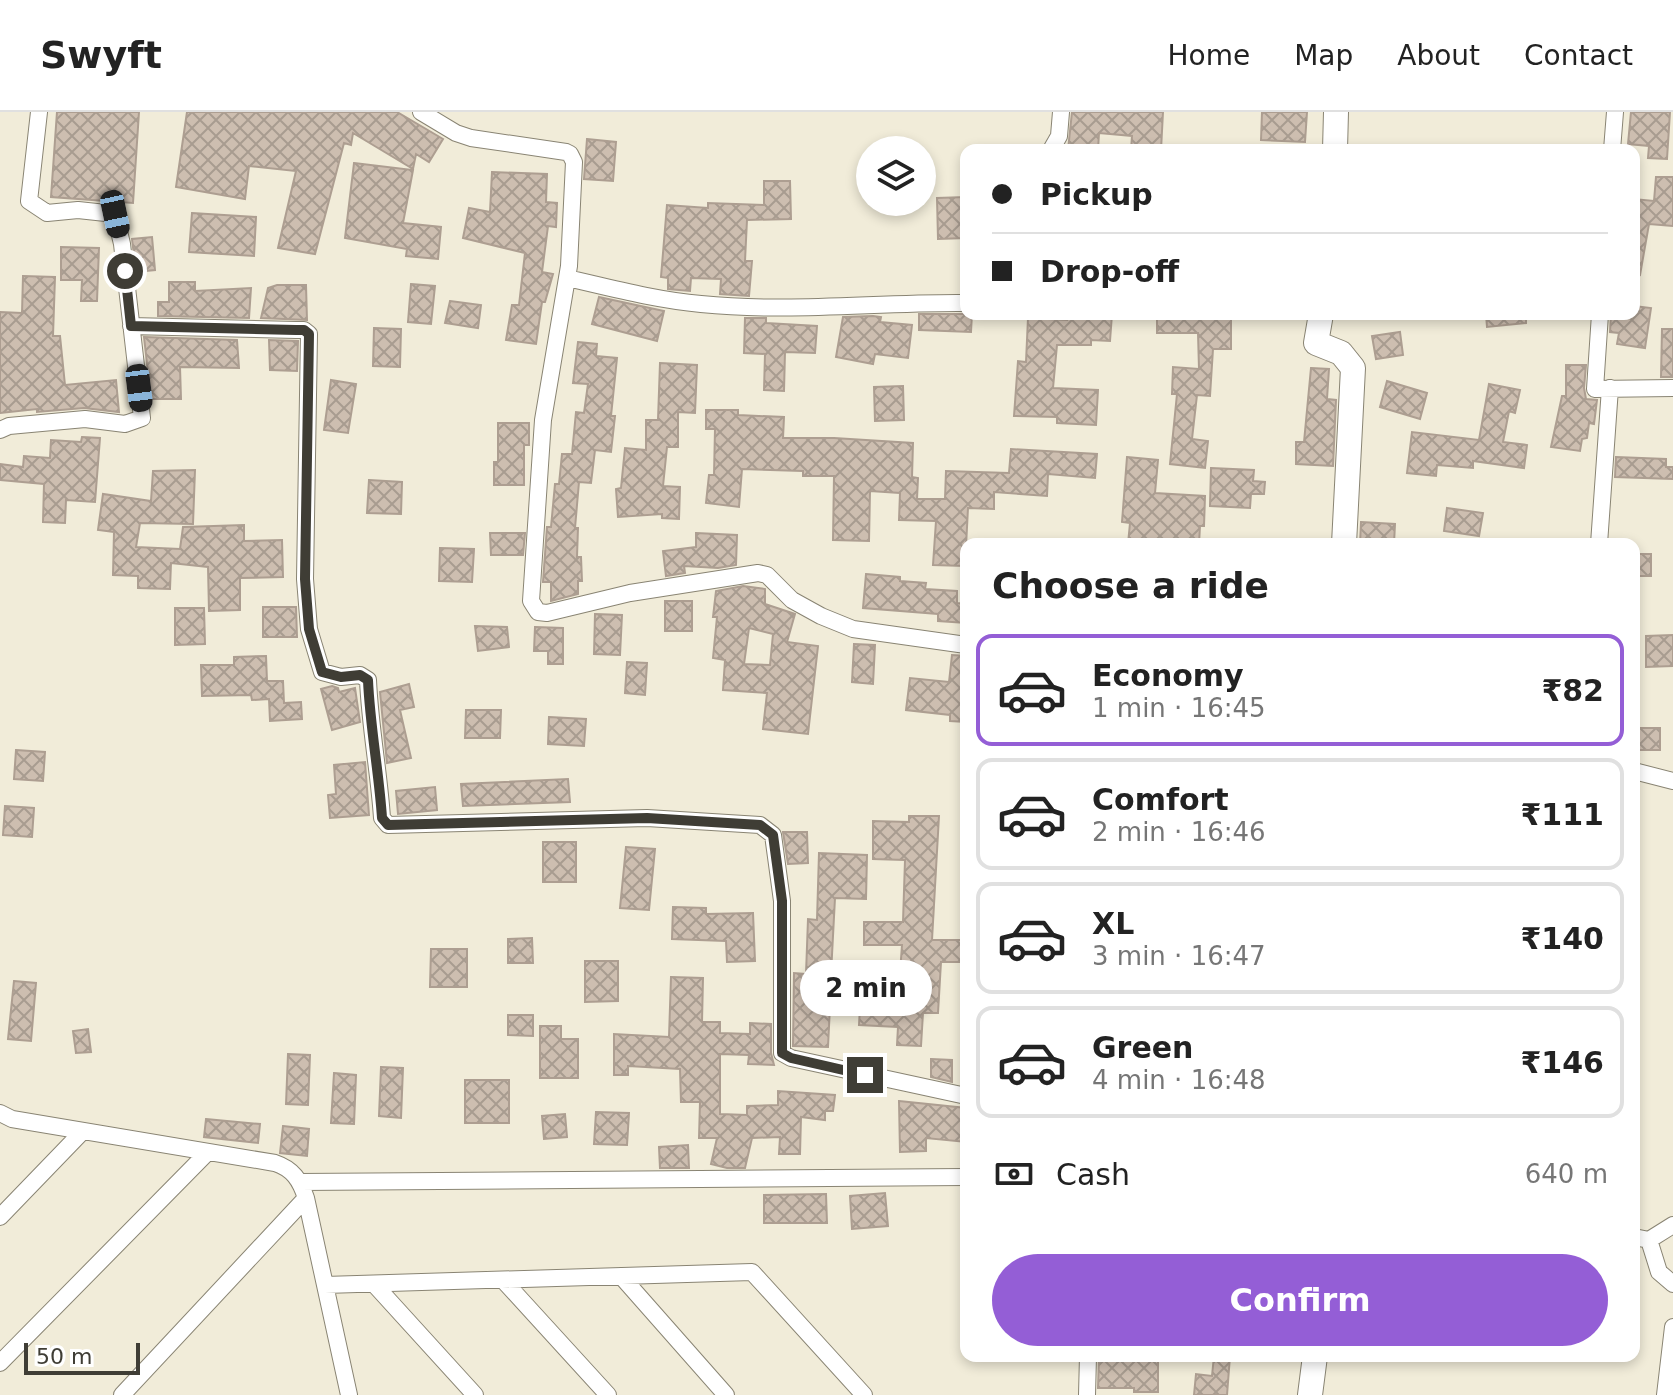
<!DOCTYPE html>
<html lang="en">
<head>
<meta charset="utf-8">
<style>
	:root { --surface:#fff; --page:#f2f2f2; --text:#222; --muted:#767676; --line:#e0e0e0; --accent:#945ed6 }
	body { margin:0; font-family:"DejaVu Sans",sans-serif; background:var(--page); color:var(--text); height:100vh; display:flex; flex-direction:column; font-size:30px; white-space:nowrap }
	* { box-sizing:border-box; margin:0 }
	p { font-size:26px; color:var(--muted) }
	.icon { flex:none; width:44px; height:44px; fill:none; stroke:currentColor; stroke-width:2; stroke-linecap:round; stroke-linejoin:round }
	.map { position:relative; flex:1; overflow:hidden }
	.panel { position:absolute; left:960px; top:426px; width:680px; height:824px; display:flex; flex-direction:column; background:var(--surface); border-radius:16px; box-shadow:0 4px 12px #0003 }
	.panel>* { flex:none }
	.top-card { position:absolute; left:960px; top:32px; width:680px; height:176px; border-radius:16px; box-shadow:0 4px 12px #0003; display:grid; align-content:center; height:176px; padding:0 32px; background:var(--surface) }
	.fabs { position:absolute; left:856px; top:24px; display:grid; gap:16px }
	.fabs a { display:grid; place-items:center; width:80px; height:80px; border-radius:50%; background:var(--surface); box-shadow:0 4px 12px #0003; font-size:40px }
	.scale { position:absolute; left:24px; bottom:20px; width:116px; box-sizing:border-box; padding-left:8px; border:4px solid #3f3d35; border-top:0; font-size:22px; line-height:28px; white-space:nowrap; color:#3f3d35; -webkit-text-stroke:6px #fff; paint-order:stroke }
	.end { position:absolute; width:36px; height:36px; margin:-18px; border:10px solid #3f3d35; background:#fff; box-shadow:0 0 0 4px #fff }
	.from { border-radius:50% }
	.bubble { position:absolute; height:56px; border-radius:28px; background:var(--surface); box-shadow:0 4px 12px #0003; font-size:26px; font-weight:700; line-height:56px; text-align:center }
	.car { position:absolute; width:24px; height:48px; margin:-24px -12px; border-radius:10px; box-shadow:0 0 6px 2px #0007; background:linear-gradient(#222 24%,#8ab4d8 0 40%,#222 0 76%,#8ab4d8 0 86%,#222 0) }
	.top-card b { display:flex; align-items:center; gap:28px; height:76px; font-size:30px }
	.top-card b+b { border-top:2px solid var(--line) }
	.top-card i { width:20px; height:20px; background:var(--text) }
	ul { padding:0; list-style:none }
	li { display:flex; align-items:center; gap:24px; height:112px; margin:0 16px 12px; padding:0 16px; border:4px solid var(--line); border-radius:16px }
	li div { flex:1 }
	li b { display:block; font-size:30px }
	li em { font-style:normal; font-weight:700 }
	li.active { border-color:var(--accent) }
	li>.icon { width:72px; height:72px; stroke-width:1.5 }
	h2 { padding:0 32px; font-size:36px; line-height:96px }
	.pay { display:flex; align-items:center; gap:20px; height:88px; padding:0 32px; font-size:30px }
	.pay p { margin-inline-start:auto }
	.cta { display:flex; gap:16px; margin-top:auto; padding:16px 32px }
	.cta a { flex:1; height:92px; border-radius:48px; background:var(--accent); color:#fff; font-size:32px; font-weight:700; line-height:92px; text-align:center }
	header { display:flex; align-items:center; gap:48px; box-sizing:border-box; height:112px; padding:0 40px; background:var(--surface); border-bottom:2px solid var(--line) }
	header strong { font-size:38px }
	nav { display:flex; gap:44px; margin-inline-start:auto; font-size:28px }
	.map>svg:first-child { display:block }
	.building { fill:url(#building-cross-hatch); stroke:#ad9e91; stroke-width:2; fill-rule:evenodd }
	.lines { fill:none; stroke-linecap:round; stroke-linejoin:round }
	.street-casing { stroke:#898473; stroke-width:18 }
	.secondary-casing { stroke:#898473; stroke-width:26 }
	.street { stroke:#fff; stroke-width:16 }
	.secondary { stroke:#fff; stroke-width:24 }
	.route { stroke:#3f3d35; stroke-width:10 }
</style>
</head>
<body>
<header>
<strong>Swyft</strong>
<nav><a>Home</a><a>Map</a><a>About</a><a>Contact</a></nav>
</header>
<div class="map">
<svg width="1673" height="1283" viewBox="0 0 1673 1283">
	<defs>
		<pattern id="building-cross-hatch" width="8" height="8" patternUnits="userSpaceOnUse" patternTransform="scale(2)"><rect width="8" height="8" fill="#cdbeb0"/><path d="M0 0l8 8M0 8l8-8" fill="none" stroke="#a89c90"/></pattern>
	</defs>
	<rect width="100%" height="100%" fill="#f1ecd9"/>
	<path class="building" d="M57,0H139L133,91L51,85Z
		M187,0H397L443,27L429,50L416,42L413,57L353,21L351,33L344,31L315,142L278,136L296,59L249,54L245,87L176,75Z
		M1072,0H1163L1161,38H1131L1132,24L1099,21L1098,38H1068Z
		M1262,0H1307L1305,30L1261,28Z
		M1631,0H1670L1667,47L1648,46L1649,34L1628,32Z
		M587,27L616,30L613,69L584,67Z
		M354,51L413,58L403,111L441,115L438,147L406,144L407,137L345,126Z
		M492,60L547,62L546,90L557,91L556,115L548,114L542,160L553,162L545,190H542L536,232L506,228L512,193H519L525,141L463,126L469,96L490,100Z
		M1656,65H1673V114L1649,112L1640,163L1634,162V87L1654,89Z
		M764,69H790L791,107L747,108L745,149H752L749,184L720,182L721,167L691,166L690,179L668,177V166L661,165L667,93L708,96V91L764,93Z
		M966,85V126L938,127L937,86Z
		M192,101L256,105L254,144L189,140Z
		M152,125L155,158L136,160L132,127Z
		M61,135L99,136L97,189H81L82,168H61Z
		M23,164L55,165L53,224H60L65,273L116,268L119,300L84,296L37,300V297L0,301V200L22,201Z
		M169,170H195V179L251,176L249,206L158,204V190H169Z
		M411,172L435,174L431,212L408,210Z
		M277,173H306L307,208L261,206L268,176Z
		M599,185L664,199L657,229L592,212Z
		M450,189L481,193L478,216L445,211Z
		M1634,194L1651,196L1645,236L1617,232L1619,221L1610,220L1611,202H1634Z
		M919,202H972L971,220L919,218Z
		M1067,202H1112L1110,229L1091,228V233H1057L1053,276L1098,278L1096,313L1057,311V305L1014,304L1018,249L1026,250L1028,206L1067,208Z
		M1486,202H1526V211L1487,215Z
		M873,204L881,205L880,210L912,213L908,246L875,242L873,252L836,245L843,205Z
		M1231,204V237H1213L1210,284L1197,283L1192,327L1208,329L1205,356L1170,352L1177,282H1172L1173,255L1199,257L1198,221H1157V205Z
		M745,206H766V211L817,214L815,241L785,240L784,279L764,278L765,242L744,241Z
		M374,216L401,217L400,255L373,254Z
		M1662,217H1673V265H1661Z
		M1400,220L1403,243L1376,247L1372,224Z
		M144,225L237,228L239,256L180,255L181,287H151Z
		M269,228L298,229L297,259L270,258Z
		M578,230L597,232L596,244L617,246L611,304H615L611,340L595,338L591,371L579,370L575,416H578L577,445H581L582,469H578V482L551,489V470H543L547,415H551L555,372H559L562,342H572L576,300L584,301L588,272L573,271Z
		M660,251L697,253L695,301L678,300V335H667L663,374L680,375L679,407L662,406V402L618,405L616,377L621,376L625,336L646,338V308H658Z
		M1566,253H1586L1584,276L1586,287L1597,288L1594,312L1589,311L1587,326L1582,327L1580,339L1551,335L1562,284H1566Z
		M1311,256L1329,257L1327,287L1336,288L1333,354L1296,352V330H1304Z
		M331,268L356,272L348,321L324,318Z
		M1387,269L1427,281L1420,307L1380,295Z
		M1489,272L1520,278L1515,301L1509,299L1503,330L1527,333L1524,356L1473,349V356L1437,353L1436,364L1407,361L1412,320L1479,328Z
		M903,274L904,308L875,309L874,275Z
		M706,298H738V303L784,305L783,326H834L913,331L912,365L918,366L917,387H945L946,359L1009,361L1011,337L1097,342L1095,366L1048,362L1047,384L994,380V397L968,396L965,454L933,453L936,409L899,408L900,381L870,379L869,429L833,428L834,364H803V359L742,357L739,395L706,391L709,363H714L715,317H706Z
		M498,311H529V333H524V373H494V350H498Z
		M82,325L100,326L95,390L66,388L65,411L43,410L44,372L0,368V352L23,355L24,344L50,346L51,328L81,330Z
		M1127,345L1158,348L1155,381L1205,384L1204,414H1200L1199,432H1128L1130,411L1122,410Z
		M1616,345L1666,347V355H1673V367L1615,365Z
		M1211,356L1254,358L1253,369L1265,370L1264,382H1251L1250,396L1210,394Z
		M195,358L193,412L140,411L136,435L180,437L183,415L244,413V429L282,428L283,465L240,466V498L209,499L208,455L171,451L170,477L138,476V464L113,463L114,420L98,418L103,382L151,389L153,359Z
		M369,368L402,370L401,402L367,401Z
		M1447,396L1483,401L1479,424L1444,419Z
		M1361,410L1395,412L1394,432H1360Z
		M490,421H525L523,443H491Z
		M696,421L737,423L736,453L718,456L684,454L685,461L666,464L663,439L696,435Z
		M440,436L474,437L472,470L439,469Z
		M1634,442H1651V464H1634Z
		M866,462L900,465V469L926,471L925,477L957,479V491L966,492V511L938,509V502L863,496Z
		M743,474L765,477V492L795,502L787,530L818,534L808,622L763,617L767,581L723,578L725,548L713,546L717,505H713L716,479ZM749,516L773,522L770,553L744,552Z
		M665,489H692V519H665Z
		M263,495H296L297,525H263Z
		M175,496H204L205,532L175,533Z
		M595,502L622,503L620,543L594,542Z
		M475,514L507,515L509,535L478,539Z
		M535,515L563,516V552H548V539H534Z
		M1673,523V554L1646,555V524Z
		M854,532L875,533L873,572L852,570Z
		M952,543L966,544V610L950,609V603L906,598L910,566L949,570Z
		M266,544L267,569H283L284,591L301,590L302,607L270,609L269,587L252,588L251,583L202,584L201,553H234V545Z
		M627,550L647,551L645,583L625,581Z
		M409,572L414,595L400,598L411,646L387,651L380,580Z
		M332,574L338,576L339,580L355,576L360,610L332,618L321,577Z
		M466,598H501L500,626H465Z
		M549,605L586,607L584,634L548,632Z
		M1637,616H1660V638H1637Z
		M16,638L45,640L43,669L14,667Z
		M365,650L369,703L330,706L328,683L336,682L334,653Z
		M568,667L570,690L463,694L461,672Z
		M435,675L437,698L398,702L396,679Z
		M5,694L34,696L32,725L3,723Z
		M909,704H939L932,828H966V850H941L938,901H923L921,934L897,933L898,915L859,913L860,895L830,894L828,935L793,934L794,861L806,862L808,807L817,808L819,741L867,743L866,787L835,786L831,862L856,863L855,873L899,875L902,833H864V810H903L905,748L873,747V709L909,710Z
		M783,720H807L808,751L788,752Z
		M543,730H576V770H543Z
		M626,735L655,737L649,798L620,796Z
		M673,795L706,796V802L753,801L755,849L727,850L726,829L672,827Z
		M532,826L533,851H508V827Z
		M431,837H467V875H430Z
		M585,849H618V889L585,890Z
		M671,865L703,866L702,910H720V921L750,922V911L771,912V941L774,953L748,952L749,943L720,942V1002L747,1003V994L778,993V979L835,983L833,999H825V1008L801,1005L800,1042H779L780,1025L752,1026L745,1056H727L711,1052L717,1026H699L700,990H681L680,957L628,954V963H614V922L669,925Z
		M14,869L36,871L31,929L8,927Z
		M508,903H533V924L508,923Z
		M540,914H561V927H578V966H540Z
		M88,917L91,940L76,941L73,919Z
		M288,942L310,943L308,993L286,992Z
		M931,947L952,948V970L931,965Z
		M381,955L403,956L401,1006L379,1004Z
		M334,961L356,963L354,1012L331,1011Z
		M465,968H509V1011H465Z
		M899,989L966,996V1030L926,1026V1039L900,1040Z
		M596,1000L629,1001L627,1033L594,1032Z
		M565,1002L567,1025L544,1027L542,1004Z
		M206,1007L260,1012L258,1031L204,1025Z
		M283,1014L309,1017L307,1044L280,1041Z
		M688,1033L689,1056H660L659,1035Z
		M885,1081L888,1114L852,1117L850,1084Z
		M826,1082L827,1111H764V1083Z
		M1099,1244H1123V1248L1158,1249V1280H1134V1276H1098Z
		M1214,1244H1230L1227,1283H1194L1196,1262L1212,1264Z"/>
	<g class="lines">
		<g class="street-casing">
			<path id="street" d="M421,0L456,21L471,26L566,40L570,42L574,50L569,154L543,308L531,489L538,500L547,501L630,481L758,461L767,463L792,488L821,504L853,517L966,533
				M1051,38L1059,24L1061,0
				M1612,38L1615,0
				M567,166C611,176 656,188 701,192C789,201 878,190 966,191
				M1600,202L1595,277L1673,276
				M131,214L296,218H304L309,222L305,467L309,517L322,560L341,565L360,563L368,568C370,615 379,660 382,706L388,713L647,706L760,713L773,723L782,789V941L791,946L966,984
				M0,318L9,314L85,307L125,312L142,306L122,132L115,102L78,98L47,101L29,89L39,0
				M1599,432L1610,276
				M1634,659L1673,669
				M0,1001L12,1007L275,1051C293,1057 300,1068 306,1086L349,1283
				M300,1070L966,1065
				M0,1105L83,1019
				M1634,1125L1649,1128L1659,1160L1673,1172
				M1649,1128L1673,1113
				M621,1164L726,1283
				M503,1168L608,1283
				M374,1172L475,1283
				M325,1173L752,1160L864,1283
				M0,1251L208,1040
				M122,1283L306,1086
				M1087,1283L1088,1244
				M1665,1283L1673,1215"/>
		</g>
		<g class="secondary-casing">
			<path id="secondary" d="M1335,38L1336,0
				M1321,202L1316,231L1341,241L1353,256L1344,432
				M1310,1283L1315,1244"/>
		</g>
		<use href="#street" class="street"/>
		<use href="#secondary" class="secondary"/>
	</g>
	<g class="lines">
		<path class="route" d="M125,159L131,214L296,218H304L309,222L305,467L309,517L322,560L341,565L360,563L368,568C370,615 379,660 382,706L388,713L647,706L760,713L773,723L782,789V941L791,946L865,963"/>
	</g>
</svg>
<div class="fabs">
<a><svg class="icon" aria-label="layers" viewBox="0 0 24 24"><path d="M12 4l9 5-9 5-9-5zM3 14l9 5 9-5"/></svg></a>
</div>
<div class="scale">50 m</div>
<i class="end from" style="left:125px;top:159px"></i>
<i class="end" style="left:865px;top:963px"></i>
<div class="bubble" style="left:800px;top:848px;width:132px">2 min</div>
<i class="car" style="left:115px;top:102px;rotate:168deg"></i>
<i class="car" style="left:139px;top:276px;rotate:173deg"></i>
<div class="top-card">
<b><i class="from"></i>Pickup</b>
<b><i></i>Drop-off</b>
</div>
<section class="panel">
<h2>Choose a ride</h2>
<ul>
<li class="active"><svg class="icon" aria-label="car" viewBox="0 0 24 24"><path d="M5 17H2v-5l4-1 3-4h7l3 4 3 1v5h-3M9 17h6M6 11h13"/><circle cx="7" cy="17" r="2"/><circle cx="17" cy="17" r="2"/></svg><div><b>Economy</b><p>1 min · 16:45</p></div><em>₹82</em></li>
<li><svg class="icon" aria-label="car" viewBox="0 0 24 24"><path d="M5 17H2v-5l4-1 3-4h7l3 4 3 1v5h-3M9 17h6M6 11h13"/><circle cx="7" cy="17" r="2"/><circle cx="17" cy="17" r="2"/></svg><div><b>Comfort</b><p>2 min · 16:46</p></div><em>₹111</em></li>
<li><svg class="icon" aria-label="car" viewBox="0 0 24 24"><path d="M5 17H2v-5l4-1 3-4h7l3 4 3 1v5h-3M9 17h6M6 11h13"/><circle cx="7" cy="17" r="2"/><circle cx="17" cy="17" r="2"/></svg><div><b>XL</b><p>3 min · 16:47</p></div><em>₹140</em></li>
<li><svg class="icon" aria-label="car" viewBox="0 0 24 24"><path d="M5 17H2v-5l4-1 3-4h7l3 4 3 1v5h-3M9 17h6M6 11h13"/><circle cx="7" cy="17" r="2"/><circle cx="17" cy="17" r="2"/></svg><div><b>Green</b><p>4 min · 16:48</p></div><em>₹146</em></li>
</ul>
<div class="pay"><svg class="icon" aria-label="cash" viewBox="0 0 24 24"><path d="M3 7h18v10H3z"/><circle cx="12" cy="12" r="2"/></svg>Cash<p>640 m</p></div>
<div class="cta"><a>Confirm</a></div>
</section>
</div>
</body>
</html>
